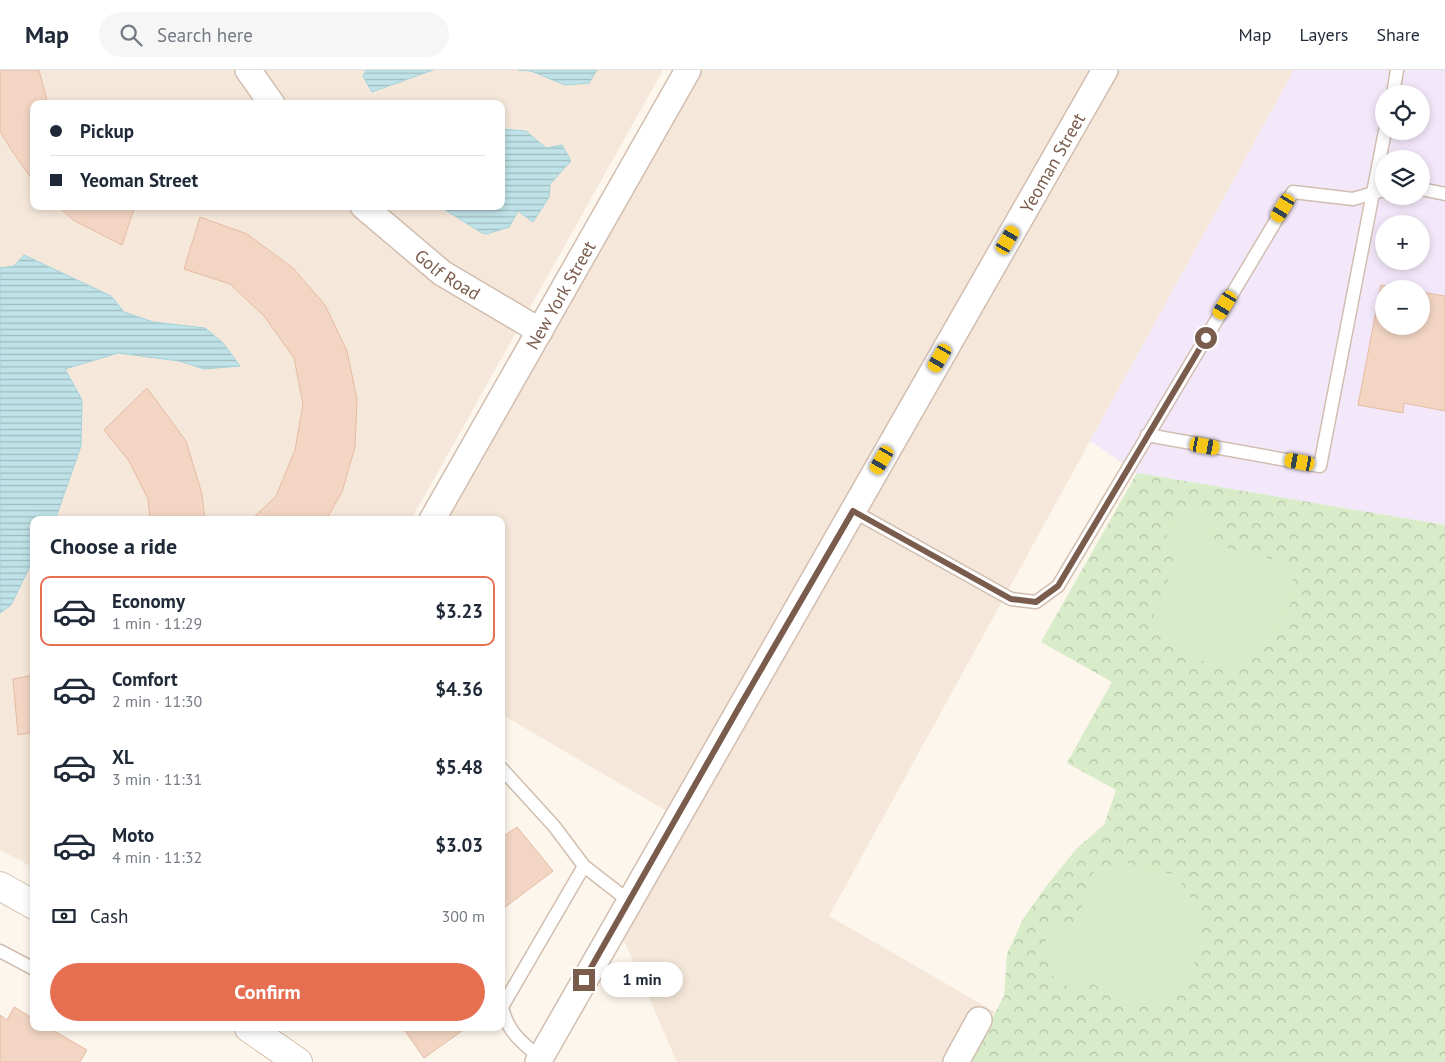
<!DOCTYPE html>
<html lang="en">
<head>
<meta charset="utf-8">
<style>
	:root { --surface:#fff; --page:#f6f6f7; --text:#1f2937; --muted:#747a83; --line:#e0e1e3; --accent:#e76f51 }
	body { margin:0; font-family:"PT Sans",sans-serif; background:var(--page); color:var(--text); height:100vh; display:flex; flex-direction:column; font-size:19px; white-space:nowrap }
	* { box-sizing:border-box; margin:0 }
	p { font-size:16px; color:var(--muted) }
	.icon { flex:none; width:28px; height:28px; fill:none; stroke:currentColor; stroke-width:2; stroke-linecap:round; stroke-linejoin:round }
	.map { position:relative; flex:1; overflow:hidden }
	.sheet { position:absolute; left:30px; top:446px; width:475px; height:515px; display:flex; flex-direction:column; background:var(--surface); border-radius:10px; box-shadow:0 2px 8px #0003 }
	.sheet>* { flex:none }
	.guide { position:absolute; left:30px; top:30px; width:475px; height:110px; border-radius:10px; box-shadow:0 2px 8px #0003; display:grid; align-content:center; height:110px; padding:0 20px; background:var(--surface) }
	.tools { position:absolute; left:1375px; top:15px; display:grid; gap:10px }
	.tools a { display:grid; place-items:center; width:55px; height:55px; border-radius:50%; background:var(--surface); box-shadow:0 2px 8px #0003; font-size:25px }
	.end { position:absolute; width:22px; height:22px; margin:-11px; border:6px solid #7a5c4d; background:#fff; box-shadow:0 0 0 2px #fff }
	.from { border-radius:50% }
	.bubble { position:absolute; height:35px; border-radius:18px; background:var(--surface); box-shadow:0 2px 8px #0003; font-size:16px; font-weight:600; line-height:35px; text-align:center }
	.car { position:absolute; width:15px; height:30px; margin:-15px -8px; border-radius:6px; box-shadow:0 0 4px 1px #0007; background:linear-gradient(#f5c518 24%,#345 0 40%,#f5c518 0 76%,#345 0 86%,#f5c518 0) }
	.guide b { display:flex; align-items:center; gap:18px; height:48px; font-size:19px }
	.guide b+b { border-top:1px solid var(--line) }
	.guide i { width:12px; height:12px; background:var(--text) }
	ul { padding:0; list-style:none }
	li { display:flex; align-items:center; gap:15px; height:70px; margin:0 10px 8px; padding:0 10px; border:2px solid transparent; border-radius:10px }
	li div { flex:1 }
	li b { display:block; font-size:19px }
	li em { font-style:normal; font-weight:600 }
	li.selected { border-color:var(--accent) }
	li>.icon { width:45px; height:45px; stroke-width:1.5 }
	h2 { padding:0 20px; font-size:22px; line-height:60px }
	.pay { display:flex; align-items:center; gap:12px; height:55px; padding:0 20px; font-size:19px }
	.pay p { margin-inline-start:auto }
	.primary-button { display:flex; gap:10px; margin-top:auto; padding:10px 20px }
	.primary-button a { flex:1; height:58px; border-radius:30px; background:var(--accent); color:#fff; font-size:20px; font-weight:600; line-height:58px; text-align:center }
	header { display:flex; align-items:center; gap:30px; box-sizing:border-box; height:70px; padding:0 25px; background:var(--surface); border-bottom:1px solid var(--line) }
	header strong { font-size:24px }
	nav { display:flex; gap:28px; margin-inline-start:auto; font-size:18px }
	.search { width:350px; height:45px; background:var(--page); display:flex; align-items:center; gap:12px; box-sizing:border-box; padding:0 18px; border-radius:28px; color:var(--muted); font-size:19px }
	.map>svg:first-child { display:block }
	.residential { fill:#f5e8da; fill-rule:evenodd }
	.education { fill:#f3e8fa; fill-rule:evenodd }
	.park { fill:url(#park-crowns) }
	.garden { fill:#d8ecc9 }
	.water { fill:url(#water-rules); stroke:#a5d3da }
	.building { fill:#f3d5c3; stroke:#e6bba3 }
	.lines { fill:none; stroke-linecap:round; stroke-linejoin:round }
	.lane-casing { stroke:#d1beb0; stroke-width:15 }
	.street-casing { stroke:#d1beb0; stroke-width:28 }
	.secondary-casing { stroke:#d6c0b0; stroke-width:30 }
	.lane { stroke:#fff; stroke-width:12 }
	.street { stroke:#fff; stroke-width:25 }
	.secondary { stroke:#fff; stroke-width:28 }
	.route { stroke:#7a5c4d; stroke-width:6 }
	.labels { text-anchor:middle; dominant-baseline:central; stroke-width:5; stroke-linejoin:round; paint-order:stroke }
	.street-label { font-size:18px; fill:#7a5c4d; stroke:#fffaf3 }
</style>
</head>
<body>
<header>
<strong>Map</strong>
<div class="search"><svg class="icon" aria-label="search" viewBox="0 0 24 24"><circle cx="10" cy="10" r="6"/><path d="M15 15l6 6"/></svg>Search here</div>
<nav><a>Map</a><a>Layers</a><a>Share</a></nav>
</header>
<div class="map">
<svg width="1445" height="992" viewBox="0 0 1445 992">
	<defs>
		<pattern id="park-crowns" width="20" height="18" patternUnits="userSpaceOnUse" patternTransform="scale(1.25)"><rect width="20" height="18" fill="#d8ecc9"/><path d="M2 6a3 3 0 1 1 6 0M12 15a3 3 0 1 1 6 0" fill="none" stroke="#b4c2a5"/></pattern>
		<pattern id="water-rules" width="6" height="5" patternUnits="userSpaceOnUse" patternTransform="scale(1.25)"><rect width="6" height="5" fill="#bfe3e8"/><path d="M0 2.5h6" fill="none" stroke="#a0bbbe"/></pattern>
	</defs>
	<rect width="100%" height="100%" fill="#fdf6ec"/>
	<path class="residential" d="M0,0H663L411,450H34V798L0,780ZM34,34H501V136H34Z
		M688,0H1294L829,846L995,942L969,992H677L622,866L687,753L501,644V450H443Z"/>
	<path class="education" d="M1294,0H1445V455L1137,403L1090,371ZM1384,24H1421V61H1384ZM1384,89H1421V126H1384ZM1384,154H1421V191H1384ZM1384,219H1421V256H1384Z"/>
	<path class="park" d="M1137,403L1445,455V992H969L1004,926L1007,884L1023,849L1048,814L1077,778L1104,755L1116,720L1067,693L1112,612L1041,572Z"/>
	<path class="garden" d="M1193,440L1210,445L1217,456L1209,468L1220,476L1275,490L1292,507L1295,524L1278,563L1244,593L1224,595L1188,588L1167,572L1150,555L1180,481L1165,477C1169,456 1169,444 1193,440Z
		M1123,792L1176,805L1199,840L1202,878L1189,905L1170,924L1155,934L1130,938L1089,911L1079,924L1050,904L1044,858L1077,853L1092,803Z"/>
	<path class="water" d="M366,0H433L372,22L363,6Z
		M518,0H597L589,13L565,15L531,1Z
		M501,59L526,61L546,78L562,75L571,91L550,114L549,127L533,152L518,141L509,157L487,164L482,163L439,136H501Z
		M24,185L111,226L124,242L153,252L205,258L223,273L240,296L204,299L179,291L118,283L65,299L82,330L81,376L55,450H34V488L11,535L0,543V198L14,196Z"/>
	<path class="building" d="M0,0H39L48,34H34V112L10,78L0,61Z
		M58,136H135L122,175L73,150Z
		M200,147L247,164L293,198L325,235L347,281L357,329L355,377L342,422L326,450H251L276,426L295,380L303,334L294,288L264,246L230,214L184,199Z
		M1381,215L1404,219H1384V256H1421V222L1445,226V341L1404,333L1403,343L1358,335Z
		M147,318L186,371L202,424L205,450H150L148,429L129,391L104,360Z
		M34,605V662L18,665L13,609Z
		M517,757L553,801L501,840V768Z
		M14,937L34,949V958H49L87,980L80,992H0V945L7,950Z
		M403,958H466L424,988Z"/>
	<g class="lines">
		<g class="lane-casing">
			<path id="lane" d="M1393,24L1397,0
				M1421,119L1445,124
				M1147,365L1320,396L1385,61
				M853,441L1011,529L1036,532L1058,516L1293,122L1353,129L1384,120
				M501,698L554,756L584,796L629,831
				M0,881L34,899
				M540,988C521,971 508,963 502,937L584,796"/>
		</g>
		<g class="street-casing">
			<g id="street">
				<path d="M248,0L272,34"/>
				<path id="s1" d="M363,136L442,203L540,261"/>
				<path id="s2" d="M432,450L688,0"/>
				<path id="s3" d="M538,992C725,661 916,331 1105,0"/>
				<path d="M956,992L979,950"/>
			</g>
		</g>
		<g class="secondary-casing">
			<path id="secondary" d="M0,816L34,835
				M249,958L298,992"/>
		</g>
		<use href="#lane" class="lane"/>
		<use href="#street" class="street"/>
		<use href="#secondary" class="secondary"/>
	</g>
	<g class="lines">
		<path class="route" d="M584,910L741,634L853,441L1011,529L1036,532L1058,516L1206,268"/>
	</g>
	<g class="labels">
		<g class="street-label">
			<text stroke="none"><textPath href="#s3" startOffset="1036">Yeoman Street</textPath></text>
			<text stroke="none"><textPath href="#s1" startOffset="109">Golf Road</textPath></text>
			<text stroke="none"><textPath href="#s2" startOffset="259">New York Street</textPath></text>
		</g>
	</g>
</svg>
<div class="tools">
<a><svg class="icon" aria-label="locate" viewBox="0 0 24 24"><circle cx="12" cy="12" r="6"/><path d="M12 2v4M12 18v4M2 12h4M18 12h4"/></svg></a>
<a><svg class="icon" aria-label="layers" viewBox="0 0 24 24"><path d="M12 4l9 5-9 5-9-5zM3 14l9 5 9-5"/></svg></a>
<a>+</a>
<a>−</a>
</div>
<i class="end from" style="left:1206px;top:268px"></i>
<i class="end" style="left:584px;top:910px"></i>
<div class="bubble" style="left:601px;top:892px;width:82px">1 min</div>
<i class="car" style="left:1283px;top:138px;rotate:211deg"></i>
<i class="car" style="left:1008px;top:170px;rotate:30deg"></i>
<i class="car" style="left:1225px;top:235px;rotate:211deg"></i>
<i class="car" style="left:940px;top:288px;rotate:210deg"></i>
<i class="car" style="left:1205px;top:376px;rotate:100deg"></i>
<i class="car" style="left:882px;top:390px;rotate:210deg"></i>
<i class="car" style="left:1300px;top:392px;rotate:280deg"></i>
<div class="guide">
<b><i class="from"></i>Pickup</b>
<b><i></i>Yeoman Street</b>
</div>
<section class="sheet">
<h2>Choose a ride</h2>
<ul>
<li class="selected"><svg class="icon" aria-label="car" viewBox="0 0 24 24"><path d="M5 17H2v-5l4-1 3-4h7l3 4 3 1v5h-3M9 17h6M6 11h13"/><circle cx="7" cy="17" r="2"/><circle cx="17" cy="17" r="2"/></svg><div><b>Economy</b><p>1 min · 11:29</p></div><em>$3.23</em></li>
<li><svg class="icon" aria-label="car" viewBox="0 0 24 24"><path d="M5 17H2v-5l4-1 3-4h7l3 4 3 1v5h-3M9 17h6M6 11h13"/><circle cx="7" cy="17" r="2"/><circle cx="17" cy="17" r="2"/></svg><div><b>Comfort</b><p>2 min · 11:30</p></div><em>$4.36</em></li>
<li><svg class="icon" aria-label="car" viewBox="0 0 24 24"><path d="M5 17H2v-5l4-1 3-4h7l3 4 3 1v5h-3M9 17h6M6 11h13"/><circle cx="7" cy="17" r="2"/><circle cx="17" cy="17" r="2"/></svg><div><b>XL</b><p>3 min · 11:31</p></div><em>$5.48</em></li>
<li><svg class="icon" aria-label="car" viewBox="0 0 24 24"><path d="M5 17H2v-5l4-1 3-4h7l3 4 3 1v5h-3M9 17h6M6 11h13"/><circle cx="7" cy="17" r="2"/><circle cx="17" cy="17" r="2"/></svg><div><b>Moto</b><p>4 min · 11:32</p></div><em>$3.03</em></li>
</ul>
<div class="pay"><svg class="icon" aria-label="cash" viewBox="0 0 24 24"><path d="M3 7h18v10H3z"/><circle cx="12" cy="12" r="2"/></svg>Cash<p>300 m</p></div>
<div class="primary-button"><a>Confirm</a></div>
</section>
</div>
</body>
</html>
